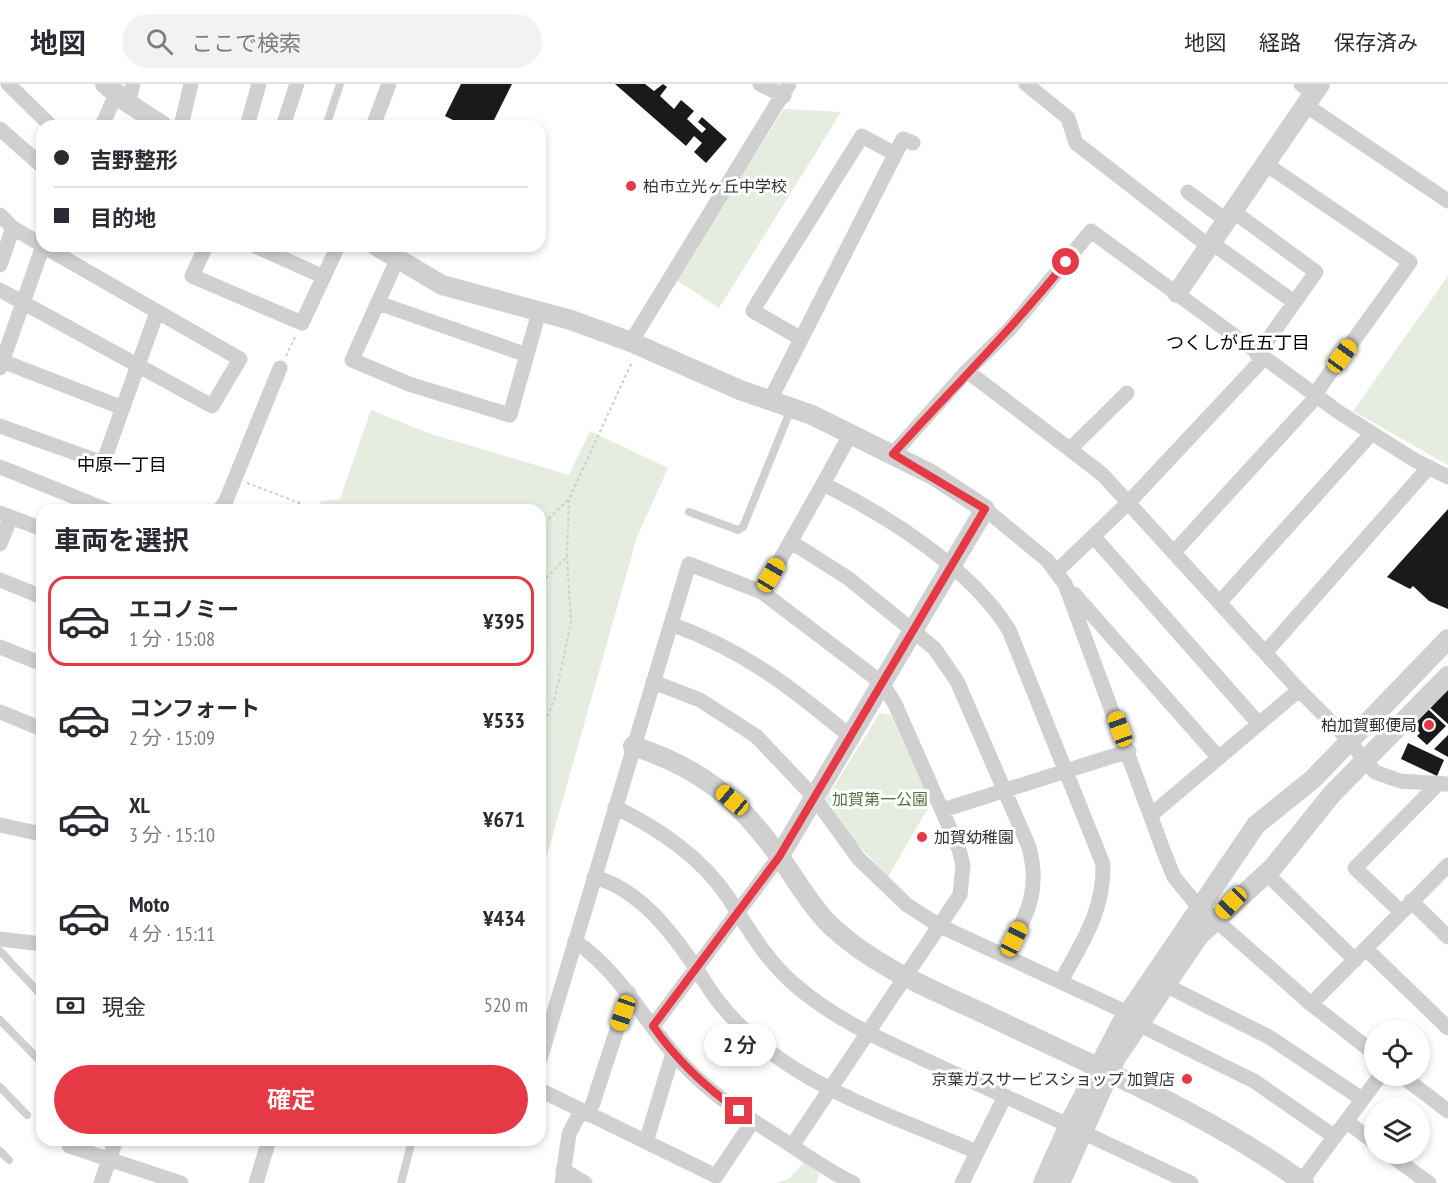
<!DOCTYPE html>
<html lang="ja">
<head>
<meta charset="utf-8">
<style>
	:root { --surface:#fff; --page:#f2f2f3; --text:#2b2b33; --muted:#7c7c81; --line:#e1e1e2; --accent:#e63946 }
	body { margin:0; font-family:"PT Sans Narrow","Noto Sans JP",sans-serif; background:var(--page); color:var(--text); height:100vh; display:flex; flex-direction:column; font-size:22px; white-space:nowrap }
	* { box-sizing:border-box; margin:0 }
	p { font-size:20px; color:var(--muted) }
	.icon { flex:none; width:33px; height:33px; fill:none; stroke:currentColor; stroke-width:2; stroke-linecap:round; stroke-linejoin:round }
	.map { position:relative; flex:1; overflow:hidden }
	.drawer { position:absolute; left:36px; top:420px; width:510px; height:642px; display:flex; flex-direction:column; background:var(--surface); border-radius:18px; box-shadow:0 3px 9px #0003 }
	.drawer>* { flex:none }
	.hud { position:absolute; left:36px; top:36px; width:510px; height:132px; border-radius:18px; box-shadow:0 3px 9px #0003; display:grid; align-content:center; height:132px; padding:0 18px; background:var(--surface) }
	.fabs { position:absolute; left:1364px; top:936px; display:grid; gap:12px }
	.fabs a { display:grid; place-items:center; width:66px; height:66px; border-radius:50%; background:var(--surface); box-shadow:0 3px 9px #0003; font-size:30px }
	.end { position:absolute; width:27px; height:27px; margin:-14px; border:8px solid #e63946; background:#fff; box-shadow:0 0 0 3px #fff }
	.from { border-radius:50% }
	.bubble { position:absolute; height:42px; border-radius:21px; background:var(--surface); box-shadow:0 3px 9px #0003; font-size:20px; font-weight:600; line-height:42px; text-align:center }
	.car { position:absolute; width:18px; height:36px; margin:-18px -9px; border-radius:8px; box-shadow:0 0 4px 2px #0007; background:linear-gradient(#f5c518 24%,#345 0 40%,#f5c518 0 76%,#345 0 86%,#f5c518 0) }
	.hud b { display:flex; align-items:center; gap:21px; height:57px; font-size:22px }
	.hud b+b { border-top:2px solid var(--line) }
	.hud i { width:15px; height:15px; background:var(--text) }
	ul { padding:0; list-style:none }
	li { display:flex; align-items:center; gap:18px; height:90px; margin:0 12px 9px; padding:0 6px; border:3px solid transparent; border-radius:18px }
	li div { flex:1 }
	li b { display:block; font-size:22px }
	li em { font-style:normal; font-weight:600 }
	li.active { border-color:var(--accent) }
	li>.icon { width:54px; height:54px; stroke-width:1.5 }
	h2 { padding:0 18px; font-size:27px; line-height:72px }
	.pay { display:flex; align-items:center; gap:15px; height:66px; padding:0 18px; font-size:22px }
	.pay p { margin-inline-start:auto }
	.button { display:flex; gap:12px; margin-top:auto; padding:12px 18px }
	.button a { flex:1; height:69px; border-radius:36px; background:var(--accent); color:#fff; font-size:24px; font-weight:600; line-height:69px; text-align:center }
	header { display:flex; align-items:center; gap:36px; box-sizing:border-box; height:84px; padding:0 30px; background:var(--surface); border-bottom:2px solid var(--line) }
	header strong { font-size:28px }
	nav { display:flex; gap:33px; margin-inline-start:auto; font-size:21px }
	.search { width:420px; height:54px; background:var(--page); display:flex; align-items:center; gap:15px; box-sizing:border-box; padding:0 21px; border-radius:33px; color:var(--muted); font-size:22px }
	.map>svg:first-child { display:block }
	.green { fill:#e6ecdf }
	.building { fill:#1a1a1a }
	.lines { fill:none; stroke-linecap:round; stroke-linejoin:round }
	.path { stroke:#cdcdcd; stroke-width:2; stroke-dasharray:3 3; stroke-linecap:butt }
	.service { stroke:#d0d0d0; stroke-width:8 }
	.minor { stroke:#d0d0d0; stroke-width:15 }
	.tertiary { stroke:#d0d0d0; stroke-width:20 }
	.route { stroke:#e63946; stroke-width:8 }
	.poi-dot { fill:#e63946; stroke:#fff; stroke-width:2 }
	.labels { text-anchor:middle; dominant-baseline:central; stroke-width:6; stroke-linejoin:round; paint-order:stroke }
	.poi-label { font-size:16px; fill:#333; stroke:#fff; text-anchor:start }
	.park-label { font-size:16px; fill:#56703f; stroke:#fff }
	.neighbourhood-label { font-size:18px; fill:#000; stroke:#fff }
</style>
</head>
<body>
<header>
<strong>地図</strong>
<div class="search"><svg class="icon" aria-label="search" viewBox="0 0 24 24"><circle cx="10" cy="10" r="6"/><path d="M15 15l6 6"/></svg>ここで検索</div>
<nav><a>地図</a><a>経路</a><a>保存済み</a></nav>
</header>
<div class="map">
<svg width="1448" height="1099" viewBox="0 0 1448 1099">
	<rect width="100%" height="100%" fill="#fff"/>
	<path class="green" d="M784,25L841,28L719,224L675,195Z
		M1448,192V381L1353,327Z
		M371,326L428,349L569,391L590,347L668,384L637,453L540,796V426H318L321,417L340,415Z
		M880,629L891,631L931,719L888,793L851,753L826,715Z
		M804,1078L820,1090L816,1099H775L789,1095Z"/>
	<path class="building" d="M461,0H512L491,42H465L445,32Z
		M615,0H645L654,7L663,0L667,3L660,12L674,25L681,16L694,27L687,35L702,49L706,45L698,38L702,33L727,55L706,79L694,68L702,59L694,52L686,62Z
		M1448,425V525L1429,517L1413,502L1410,505L1387,493Z
		M1448,601V640L1428,622Z
		M1428,625L1446,642L1427,661L1417,652L1420,649L1413,641Z
		M1448,651V673L1434,665Z
		M1408,659L1444,676L1437,692L1401,675Z"/>
	<g class="lines">
		<path class="path" d="M286,272L295,253
			M247,399L318,426
			M540,443L569,415L632,278
			M540,510L542,498L567,473L569,416
			M540,649L555,614L571,538L567,473"/>
		<path class="service" d="M326,42L340,0
			M689,428L738,446L743,443L791,325
			M0,867L42,912
			M0,936L41,978
			M0,1003L27,1031
			M0,1067L9,1076
			M401,1099L412,1056"/>
		<path class="minor" d="M8,0L51,42
			M760,0L784,12
			M1026,0L1068,34L1076,59L1210,163
			M1301,0L1313,10
			M128,19L133,0
			M1307,22L1448,117
			M102,42L116,10
			M181,42L191,0
			M247,42L259,0
			M283,42L297,0
			M373,42L389,0
			M0,45L42,82
			M1267,81L1410,178L1315,310
			M1188,108L1227,137
			M1234,128L1316,188L1257,271
			M0,131L13,144L42,161
			M1212,159L1294,218
			M206,162L192,192L302,239L338,162
			M255,162L324,193
			M397,176L352,276L409,300L510,331L539,228
			M0,181L13,144
			M0,206L212,322L240,275L43,162
			M378,219L527,271
			M800,254L753,227L758,218L862,52L895,70
			M631,258L789,0
			M2,277L123,324
			M0,284L43,162
			M967,287L1102,390L1299,606L1343,650L1375,688L1400,697L1448,700
			M770,316L903,55L913,59
			M0,342L103,379L157,228
			M1070,365L1127,309
			M893,370L967,287L1009,246L1091,147L1340,329L1416,377L1448,393
			M0,383L107,426
			M823,400L851,349
			M985,425L1047,476L1065,500L1165,771L1174,793L1193,816L1311,920L1374,969
			M219,426L225,419L280,284
			M0,429L42,445
			M1094,453L1259,640
			M791,458L848,494L934,564L957,597L1029,763C1041,809 1026,831 1006,871
			M0,460L11,433
			M1175,467L1317,312
			M1057,487L1129,418L1263,275
			M0,496L42,513
			M762,508L823,400C886,431 972,485 1009,546L1103,780C1104,827 1083,857 1061,897
			M1074,510L1219,674
			M1220,518L1371,350
			M671,540C745,567 791,603 851,653
			M0,563L42,580
			M1265,569L1429,383
			M653,598L700,616L756,652L814,713L859,775L907,821L940,842L1128,929
			M0,628L42,645
			M615,723C659,745 700,772 728,813C748,844 766,876 794,900C835,936 882,956 932,979C977,1000 1023,1020 1068,1041
			M943,726L1129,667
			M1151,731L1299,606
			M0,741L42,750
			M1266,789L1355,876
			M594,793C639,805 672,848 697,886
			M1411,817L1448,853
			M1401,828L1355,784L1438,700
			M0,855L42,860
			M575,857C626,893 643,939 684,981C712,1011 748,1034 783,1056C806,1071 828,1087 853,1099
			M1366,865L1448,944
			M697,885C755,991 873,1023 977,1068
			M1165,901L1269,953L1362,1015
			M1311,920L1448,781
			M1138,940L1254,997L1335,1053
			M653,942L779,773
			M540,975L689,480L762,508L882,599L895,620L959,765L963,781L960,811L792,1062
			M1402,992L1448,1027
			M540,1006L716,1092L753,1037
			M589,1031L629,909
			M1346,1037L1374,1058
			M1082,1048L1191,1099
			M646,1058L673,969
			M69,1062L181,1099
			M1389,1070L1429,1099
			M563,1086L585,1099
			M101,1099L116,1056
			M256,1099L269,1056
			M562,1099L569,1050L581,1027
			M962,1099L1005,1012
			M1300,1099L1380,992"/>
		<path class="tertiary" d="M105,0L128,19L163,42
			M376,162L442,201L571,236L631,258L740,306L812,331L933,391L985,425L779,773
			M1177,209L1320,0
			M633,662C701,684 737,714 779,772C796,795 809,820 830,841C875,884 936,907 991,933C1099,985 1206,1028 1304,1099
			M1043,1099L1072,1034L1121,940L1256,741L1313,695L1448,555
			M1060,1099L1116,974L1199,852L1274,782L1332,710L1448,592"/>
	</g>
	<g class="lines">
		<path class="route" d="M739,1027C705,1003 677,977 653,942L779,773L985,425L893,370C951,306 1012,245 1066,178"/>
	</g>
	<g class="poi-dot">
		<circle cx="631" cy="102" r="6"/>
		<circle cx="1429" cy="641" r="6"/>
		<circle cx="922" cy="753" r="6"/>
		<circle cx="1187" cy="995" r="6"/>
	</g>
	<g class="labels">
		<g class="poi-label">
			<text x="643" y="102">柏市立光ヶ丘中学校</text>
			<text x="1417" y="641" text-anchor="end">柏加賀郵便局</text>
			<text x="934" y="753">加賀幼稚園</text>
			<text x="1175" y="995" text-anchor="end">京葉ガスサービスショップ 加賀店</text>
		</g>
		<g class="park-label">
			<text x="880" y="715">加賀第一公園</text>
		</g>
		<g class="neighbourhood-label">
			<text x="1238" y="258">つくしが丘五丁目</text>
			<text x="122" y="380">中原一丁目</text>
		</g>
	</g>
</svg>
<div class="fabs">
<a><svg class="icon" aria-label="locate" viewBox="0 0 24 24"><circle cx="12" cy="12" r="6"/><path d="M12 2v4M12 18v4M2 12h4M18 12h4"/></svg></a>
<a><svg class="icon" aria-label="layers" viewBox="0 0 24 24"><path d="M12 4l9 5-9 5-9-5zM3 14l9 5 9-5"/></svg></a>
</div>
<i class="end from" style="left:1066px;top:178px"></i>
<i class="end" style="left:739px;top:1027px"></i>
<div class="bubble" style="left:704px;top:940px;width:72px">2 分</div>
<i class="car" style="left:1342px;top:272px;rotate:36deg"></i>
<i class="car" style="left:771px;top:491px;rotate:30deg"></i>
<i class="car" style="left:1120px;top:645px;rotate:340deg"></i>
<i class="car" style="left:732px;top:716px;rotate:310deg"></i>
<i class="car" style="left:1231px;top:819px;rotate:224deg"></i>
<i class="car" style="left:1014px;top:855px;rotate:26deg"></i>
<i class="car" style="left:623px;top:929px;rotate:199deg"></i>
<div class="hud">
<b><i class="from"></i>吉野整形</b>
<b><i></i>目的地</b>
</div>
<section class="drawer">
<h2>車両を選択</h2>
<ul>
<li class="active"><svg class="icon" aria-label="car" viewBox="0 0 24 24"><path d="M5 17H2v-5l4-1 3-4h7l3 4 3 1v5h-3M9 17h6M6 11h13"/><circle cx="7" cy="17" r="2"/><circle cx="17" cy="17" r="2"/></svg><div><b>エコノミー</b><p>1 分 · 15:08</p></div><em>¥395</em></li>
<li><svg class="icon" aria-label="car" viewBox="0 0 24 24"><path d="M5 17H2v-5l4-1 3-4h7l3 4 3 1v5h-3M9 17h6M6 11h13"/><circle cx="7" cy="17" r="2"/><circle cx="17" cy="17" r="2"/></svg><div><b>コンフォート</b><p>2 分 · 15:09</p></div><em>¥533</em></li>
<li><svg class="icon" aria-label="car" viewBox="0 0 24 24"><path d="M5 17H2v-5l4-1 3-4h7l3 4 3 1v5h-3M9 17h6M6 11h13"/><circle cx="7" cy="17" r="2"/><circle cx="17" cy="17" r="2"/></svg><div><b>XL</b><p>3 分 · 15:10</p></div><em>¥671</em></li>
<li><svg class="icon" aria-label="car" viewBox="0 0 24 24"><path d="M5 17H2v-5l4-1 3-4h7l3 4 3 1v5h-3M9 17h6M6 11h13"/><circle cx="7" cy="17" r="2"/><circle cx="17" cy="17" r="2"/></svg><div><b>Moto</b><p>4 分 · 15:11</p></div><em>¥434</em></li>
</ul>
<div class="pay"><svg class="icon" aria-label="cash" viewBox="0 0 24 24"><path d="M3 7h18v10H3z"/><circle cx="12" cy="12" r="2"/></svg>現金<p>520 m</p></div>
<div class="button"><a>確定</a></div>
</section>
</div>
</body>
</html>
